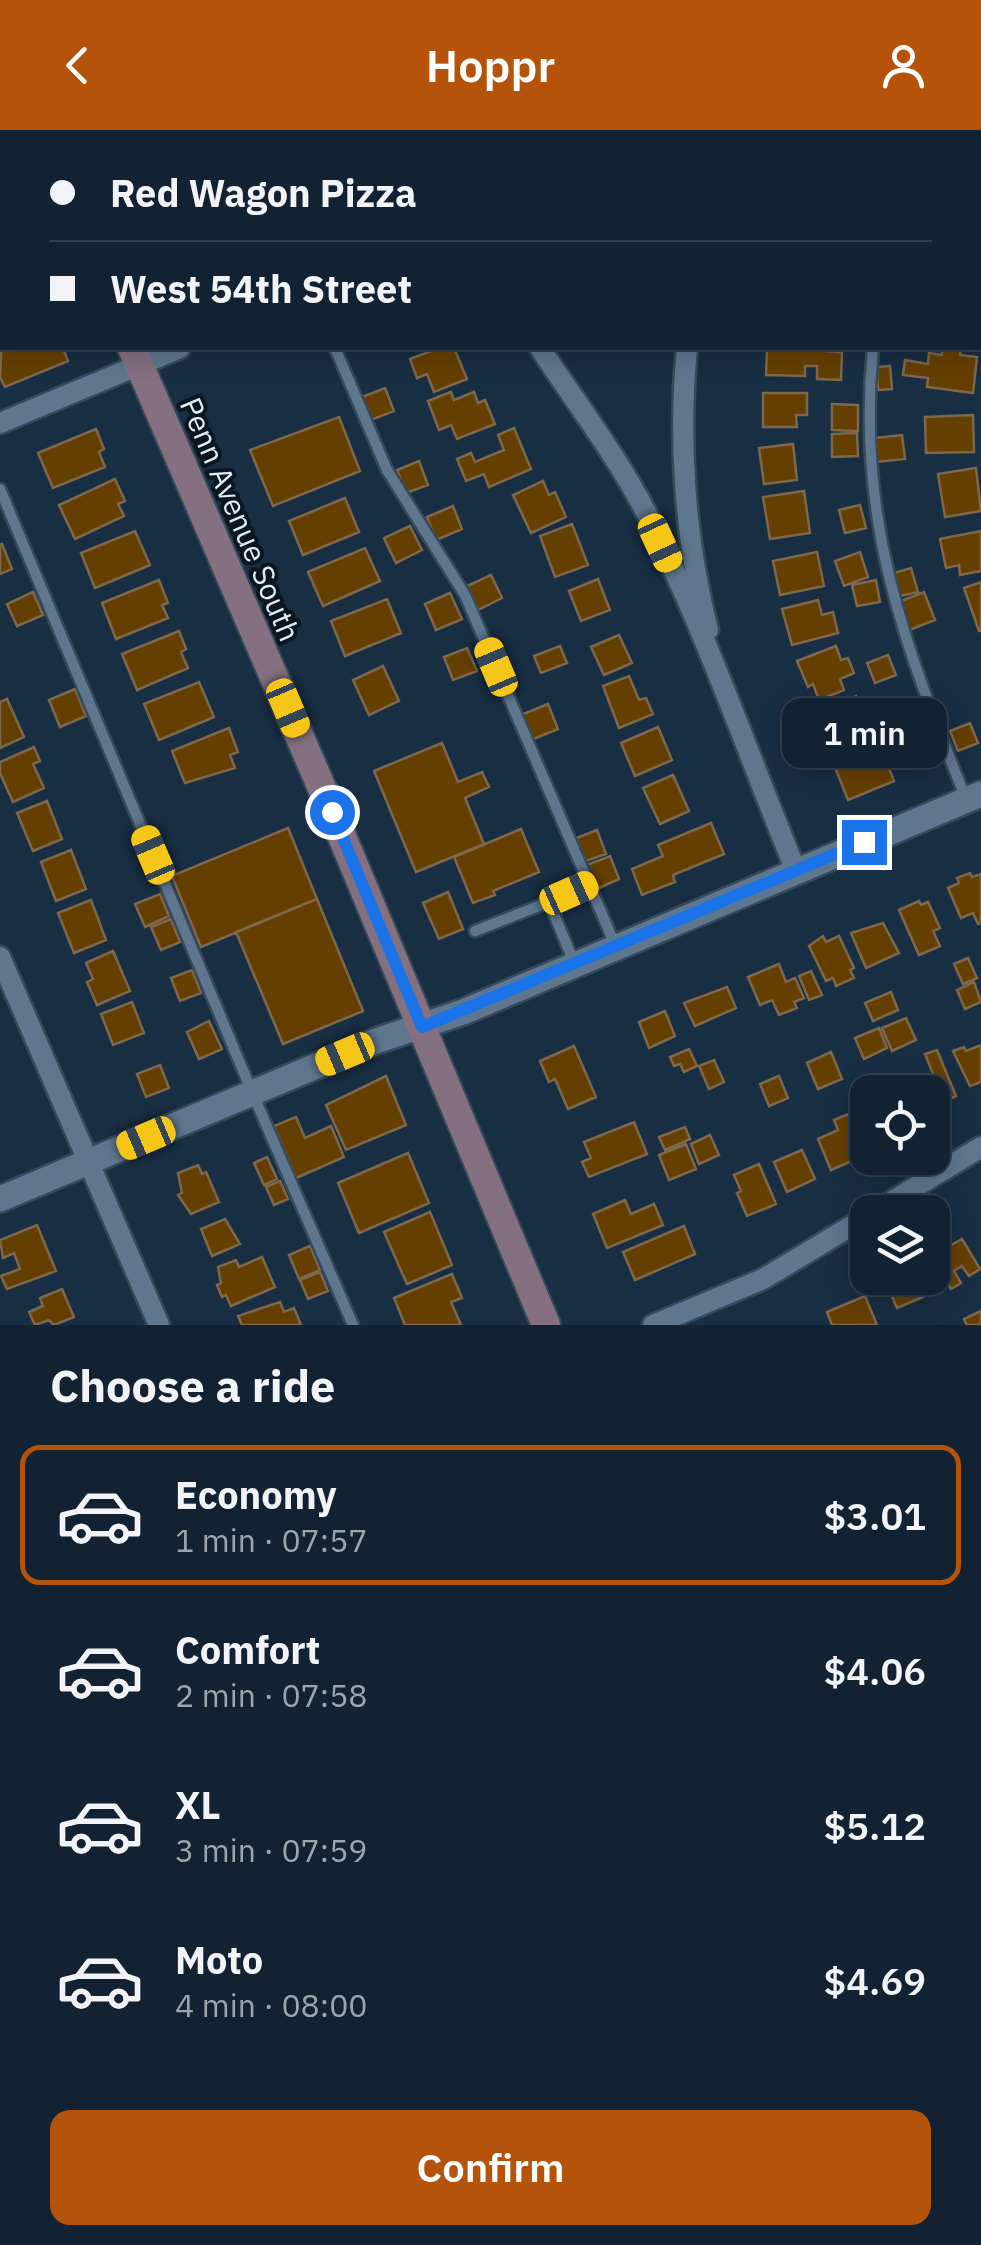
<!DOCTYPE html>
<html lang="en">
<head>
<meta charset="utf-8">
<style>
	:root { --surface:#122232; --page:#1f2f3e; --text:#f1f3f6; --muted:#9ca4ac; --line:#313f4d; --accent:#b45309 }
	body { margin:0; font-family:"IBM Plex Sans",sans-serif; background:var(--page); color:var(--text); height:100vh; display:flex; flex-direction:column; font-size:38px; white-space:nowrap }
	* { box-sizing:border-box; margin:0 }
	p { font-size:32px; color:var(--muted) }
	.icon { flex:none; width:55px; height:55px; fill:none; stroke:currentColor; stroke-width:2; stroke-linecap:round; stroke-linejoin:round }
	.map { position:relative; height:1195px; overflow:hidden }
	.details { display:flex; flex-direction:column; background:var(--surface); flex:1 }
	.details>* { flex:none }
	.hud { position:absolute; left:0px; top:0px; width:982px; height:220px; box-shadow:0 5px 25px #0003,0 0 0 2px var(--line); display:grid; align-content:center; height:220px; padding:0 50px; background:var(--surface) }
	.fabs { position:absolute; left:850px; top:945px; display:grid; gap:20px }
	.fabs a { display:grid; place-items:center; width:100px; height:100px; border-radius:20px; background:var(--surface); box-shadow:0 5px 25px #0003,0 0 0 2px var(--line); font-size:50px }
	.end { position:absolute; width:45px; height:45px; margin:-22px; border:12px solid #1a73e8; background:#fff; box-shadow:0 0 0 5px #fff }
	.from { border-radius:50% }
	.bubble { position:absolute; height:70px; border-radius:20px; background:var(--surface); box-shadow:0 5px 25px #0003,0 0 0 2px var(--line); font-size:32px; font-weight:600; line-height:70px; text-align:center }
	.car { position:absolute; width:30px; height:60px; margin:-30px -15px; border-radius:12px; box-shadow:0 0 8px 2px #0007; background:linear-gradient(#f5c518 24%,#345 0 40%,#f5c518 0 76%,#345 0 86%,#f5c518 0) }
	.hud b { display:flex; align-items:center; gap:35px; height:95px; font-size:38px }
	.hud b+b { border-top:2px solid var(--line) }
	.hud i { width:25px; height:25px; background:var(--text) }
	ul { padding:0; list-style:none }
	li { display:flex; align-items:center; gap:30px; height:140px; margin:0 20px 15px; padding:0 30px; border:5px solid transparent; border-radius:20px }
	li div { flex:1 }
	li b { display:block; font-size:38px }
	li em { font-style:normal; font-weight:600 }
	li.on { border-color:var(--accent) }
	li>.icon { width:90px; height:90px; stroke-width:1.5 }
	h2 { padding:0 50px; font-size:45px; line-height:120px }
	.primary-button { display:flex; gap:20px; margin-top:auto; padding:20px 50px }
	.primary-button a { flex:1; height:115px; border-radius:20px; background:var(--accent); color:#fff; font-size:40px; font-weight:600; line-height:115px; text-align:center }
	header { display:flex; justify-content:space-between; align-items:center; height:130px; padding:0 50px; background:var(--accent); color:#fff; font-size:45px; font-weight:600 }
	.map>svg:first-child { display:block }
	.building { fill:#653f00; stroke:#7d684d; stroke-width:2.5 }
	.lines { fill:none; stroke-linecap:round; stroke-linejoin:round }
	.service-casing { stroke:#374a5b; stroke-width:15 }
	.minor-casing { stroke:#374a5b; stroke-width:25 }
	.tertiary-casing { stroke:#374a5b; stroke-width:30 }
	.secondary-casing { stroke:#374a5b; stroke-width:32 }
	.service { stroke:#5e778f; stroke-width:10 }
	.minor { stroke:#5e778f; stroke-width:20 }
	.tertiary { stroke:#5e778f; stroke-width:25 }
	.secondary { stroke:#84707f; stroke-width:28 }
	.route { stroke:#1a73e8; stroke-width:12 }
	.labels { text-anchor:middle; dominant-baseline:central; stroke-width:8; stroke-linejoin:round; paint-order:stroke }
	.street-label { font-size:30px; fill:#dfedfb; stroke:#0c161f }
</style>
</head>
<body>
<header><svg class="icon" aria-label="back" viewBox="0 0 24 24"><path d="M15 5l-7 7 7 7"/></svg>Hoppr<svg class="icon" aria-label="person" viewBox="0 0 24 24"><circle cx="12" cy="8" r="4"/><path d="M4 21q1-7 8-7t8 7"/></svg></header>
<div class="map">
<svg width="981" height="1195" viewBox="0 0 981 1195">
	<rect width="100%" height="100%" fill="#182e43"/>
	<path class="building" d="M2,206V218H63L68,231L5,257L0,247Z
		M439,218H454L467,249L434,262L427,244L417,248L410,229Z
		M774,218L842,222L841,250L817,249V236H805V246L766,245L767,220Z
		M942,218H961L960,225L977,227L973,263L927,257L928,248L903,245L905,230L928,234L929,223L942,225Z
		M890,236L892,259L878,260L877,237Z
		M385,258L394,281L371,290L362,267Z
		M451,262L454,270L474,262L478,273L485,270L495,294L457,309L451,295L439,300L428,271Z
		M763,263H807V285H796L797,297H763Z
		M832,274L858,275V301L832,300Z
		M973,285L974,322L926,323L925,287Z
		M339,287L360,341L273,376L250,320Z
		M514,298L531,339L489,357L484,344L466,351L457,329L471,323L475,332L504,320L498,305Z
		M96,299L104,319L99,322L105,337L53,358L38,323Z
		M857,303L858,326L832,327V304Z
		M902,305L905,329L877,332L874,308Z
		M793,314L797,350L764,354L759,318Z
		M419,331L428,355L406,363L397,340Z
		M976,338L981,381L945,387L938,344Z
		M115,349L125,371L118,374L124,386L75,409L59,375Z
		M543,351L549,365L555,362L566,387L531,403L513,365Z
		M804,361L810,403L770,409L763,367Z
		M345,368L359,402L303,425L289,391Z
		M860,375L866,398L845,403L839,380Z
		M453,376L462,399L436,410L427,387Z
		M572,394L588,435L555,447L540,406Z
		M410,396L422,420L396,433L384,408Z
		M135,401L150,435L95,458L81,423Z
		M981,401V441L960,445L959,435L946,438L940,409Z
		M2,414L12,439L0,444V415Z
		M365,418L380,451L323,476L308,442Z
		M817,422L824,456L780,465L773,431Z
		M860,422L868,447L844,456L835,431Z
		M911,438L918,462L896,467L890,444Z
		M491,445L502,468L478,480L467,456Z
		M598,449L610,480L581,491L569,461Z
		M159,450L168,473L162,475L168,488L116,509L102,473Z
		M876,450L880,472L857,476L852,455Z
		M981,452V500L979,501L964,458Z
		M33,462L43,485L17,496L7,474Z
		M924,462L935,490L907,501L896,473Z
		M450,463L462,489L436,500L425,474Z
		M387,469L401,503L345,526L331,491Z
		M818,470L822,485L833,482L838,503L792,515L782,479Z
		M179,501L186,519L181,522L188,538L137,560L122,524Z
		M619,505L632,533L604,545L591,517Z
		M560,516L567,533L541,543L534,526Z
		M836,516L841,530L848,528L854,543L840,549L844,560L819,570L813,554L808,557L797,531Z
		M467,518L477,541L453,550L444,527Z
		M888,525L896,545L875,553L867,533Z
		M383,536L399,571L369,585L353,550Z
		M629,546L639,570L646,568L653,584L619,598L603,556Z
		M199,552L214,587L159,610L144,574Z
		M75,559L86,586L60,597L49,570Z
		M856,566L862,580L855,582L861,599L881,591L887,605L835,626L817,582Z
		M7,569L24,607L0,618V572Z
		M548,574L558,599L531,610L521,585Z
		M970,593L978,613L958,621L950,601Z
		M926,596L935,619L908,630L899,606Z
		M658,597L672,630L635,646L621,613Z
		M229,598L238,622L230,625L235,638L185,653L172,621Z
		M442,613L458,652L482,642L489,657L465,668L484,714L416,742L374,641Z
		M34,617L40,631L33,634L44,658L13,672L0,643V632Z
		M882,621L894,651L848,670L836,640Z
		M673,645L689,681L660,694L643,658Z
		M47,671L62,709L33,721L17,683Z
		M711,693L724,724L673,745L675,752L642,765L632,739L663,726L658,715Z
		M288,698L317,769L201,817L172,746Z
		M521,699L539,742L493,761L495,765L473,773L454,727Z
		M597,700L606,724L583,732L574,709Z
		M71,720L86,759L56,771L41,732Z
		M610,726L619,749L597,759L587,735Z
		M970,743L972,747L981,744V793L978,794L973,783L961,788L948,758L959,753L957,748Z
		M448,762L463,799L439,809L423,773Z
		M160,764L169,786L145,797L135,774Z
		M317,769L363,881L283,914L236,802Z
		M91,770L106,810L74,823L58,783Z
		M919,771L921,775L928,772L940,798L933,801L940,816L919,825L899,780Z
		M171,789L180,812L161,820L151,797Z
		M883,793L899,823L866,838L851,803Z
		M823,806L826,812L839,806L854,838L850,840L854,848L836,856L833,848L826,851L809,816Z
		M113,821L130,861L97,875L87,852L93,849L86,833Z
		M968,828L977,848L963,854L954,834Z
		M779,834L786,852L795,848L804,868L794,872L797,878L779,885L772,870L760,875L748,847Z
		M192,840L201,863L180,871L171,848Z
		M811,841L822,865L809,870L799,846Z
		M974,852L981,872L965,879L957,860Z
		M727,857L736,878L695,896L684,873Z
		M891,862L898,880L873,891L865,873Z
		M132,872L144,903L113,915L101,884Z
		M665,881L675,906L649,918L639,892Z
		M906,888L916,910L892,921L882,898Z
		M209,891L222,919L199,929L187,902Z
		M879,898L887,918L864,929L855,908Z
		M981,915V952L970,956L953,921L964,917L966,921Z
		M574,916L596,967L568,979L555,949L549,952L540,931Z
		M689,919L697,936L684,942L680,934L674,936L670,927Z
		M937,920L956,966L932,977V962H922L917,951L933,944L925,924Z
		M831,922L842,949L818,959L807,933Z
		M714,930L724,952L709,959L699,936Z
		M160,935L169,958L146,967L137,944Z
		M386,946L406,995L346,1020L326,975Z
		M779,946L788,968L769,976L760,954Z
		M882,953L887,962H868V999L856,972L861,970L858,963Z
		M851,983L868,1024L831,1040L818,1009L838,1000L834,990Z
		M296,987L305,1008L331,996L344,1027L296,1048L274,996Z
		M634,992L647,1024L589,1047L582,1032L591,1028L584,1012Z
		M685,997L690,1009L665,1020L659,1007Z
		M710,1005L719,1025L699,1034L691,1014Z
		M686,1014L696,1039L669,1050L659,1025Z
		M802,1020L815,1049L787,1062L774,1032Z
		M408,1023L429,1073L359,1103L338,1053Z
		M267,1027L277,1049L264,1055L254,1033Z
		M759,1034L776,1074L747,1086L737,1063L741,1061L734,1045Z
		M198,1035L202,1044L206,1042L219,1072L191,1084L178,1065L182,1063L178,1043Z
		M280,1051L288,1069L274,1075L266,1057Z
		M625,1070L631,1084L654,1074L663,1095L607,1118L593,1084Z
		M430,1082L452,1135L407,1154L384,1102Z
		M225,1089L240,1114L212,1126L201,1099Z
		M37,1095L56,1141L7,1159L1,1146L20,1139L14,1123L3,1128L0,1110Z
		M684,1096L695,1124L635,1150L623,1122Z
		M962,1109L980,1139L969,1146L962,1136L954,1141L961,1153L951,1159L932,1126Z
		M310,1116L320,1140L299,1149L289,1125Z
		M262,1127L275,1157L231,1176L226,1165L222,1167L217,1155L221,1153L218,1137L236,1130L239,1137Z
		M320,1142L328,1161L308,1169L300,1150Z
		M452,1144L462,1168L451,1172L461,1195H405L394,1168Z
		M892,1148H922L923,1151L926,1150L932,1163L897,1178L885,1150Z
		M62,1159L74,1187L54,1195L49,1190L35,1195L29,1182L43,1176L40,1168Z
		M865,1166L877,1195H832L827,1182Z
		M280,1172L284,1182L294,1178L301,1195H242L238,1186Z
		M981,1181V1195H967L964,1189Z"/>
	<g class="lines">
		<g class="service-casing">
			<path id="service" d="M243,0L244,2
				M633,0L634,2
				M940,2L941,0
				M335,218L387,340L465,465L616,817
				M873,218C856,389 904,514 966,669
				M0,359L252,962L353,1195
				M549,772L589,754
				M475,801L549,772L575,835"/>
		</g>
		<g class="minor-casing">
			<path id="minor" d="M430,0L431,2
				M741,2V0
				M540,218C576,273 618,327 648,386C704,497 748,624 796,741
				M687,218C678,310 685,411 708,500
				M0,293L180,218
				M0,827L159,1195
				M874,1082L981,1017
				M653,1195L763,1149L868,1086"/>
		</g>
		<g class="tertiary-casing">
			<path id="tertiary" d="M0,1069L376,911L463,882L981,664"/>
		</g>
		<g class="secondary-casing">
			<path id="secondary" d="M42,0L43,2
				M132,218L318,649L546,1195"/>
		</g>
		<use href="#service" class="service"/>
		<use href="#minor" class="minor"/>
		<use href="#tertiary" class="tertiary"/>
		<use href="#secondary" class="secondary"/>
	</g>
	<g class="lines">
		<path class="route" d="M332,682L422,897L864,712"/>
	</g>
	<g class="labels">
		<g class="street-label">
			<text transform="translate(241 389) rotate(67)">Penn Avenue South</text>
		</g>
	</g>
</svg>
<div class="fabs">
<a><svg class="icon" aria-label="locate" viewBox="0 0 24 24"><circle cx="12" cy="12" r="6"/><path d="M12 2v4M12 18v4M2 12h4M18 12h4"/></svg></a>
<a><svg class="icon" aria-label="layers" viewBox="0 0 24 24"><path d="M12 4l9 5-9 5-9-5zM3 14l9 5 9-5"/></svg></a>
</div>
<i class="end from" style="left:332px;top:682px"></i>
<i class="end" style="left:864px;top:712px"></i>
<div class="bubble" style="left:782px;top:568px;width:165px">1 min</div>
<i class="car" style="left:660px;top:413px;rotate:155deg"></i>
<i class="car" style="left:496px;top:537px;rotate:337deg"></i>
<i class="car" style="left:288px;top:578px;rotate:157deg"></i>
<i class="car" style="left:153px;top:725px;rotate:337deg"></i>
<i class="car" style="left:569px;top:763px;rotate:66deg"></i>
<i class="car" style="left:345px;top:924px;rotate:247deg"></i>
<i class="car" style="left:146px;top:1008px;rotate:247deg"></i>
<div class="hud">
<b><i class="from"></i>Red Wagon Pizza</b>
<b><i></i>West 54th Street</b>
</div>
</div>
<section class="details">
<h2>Choose a ride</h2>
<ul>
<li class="on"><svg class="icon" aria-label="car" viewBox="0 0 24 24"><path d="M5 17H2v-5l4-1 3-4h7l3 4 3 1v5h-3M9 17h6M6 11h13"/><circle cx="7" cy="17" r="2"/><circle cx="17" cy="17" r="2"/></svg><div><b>Economy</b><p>1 min · 07:57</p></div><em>$3.01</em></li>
<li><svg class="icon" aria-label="car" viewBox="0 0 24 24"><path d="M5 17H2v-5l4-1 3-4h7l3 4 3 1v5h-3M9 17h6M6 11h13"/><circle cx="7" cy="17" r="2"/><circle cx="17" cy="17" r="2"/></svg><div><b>Comfort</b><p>2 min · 07:58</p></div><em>$4.06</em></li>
<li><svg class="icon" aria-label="car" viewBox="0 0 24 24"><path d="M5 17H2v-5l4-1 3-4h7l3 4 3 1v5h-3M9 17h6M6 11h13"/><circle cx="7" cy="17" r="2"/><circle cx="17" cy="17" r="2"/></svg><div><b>XL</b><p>3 min · 07:59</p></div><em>$5.12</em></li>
<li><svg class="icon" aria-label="car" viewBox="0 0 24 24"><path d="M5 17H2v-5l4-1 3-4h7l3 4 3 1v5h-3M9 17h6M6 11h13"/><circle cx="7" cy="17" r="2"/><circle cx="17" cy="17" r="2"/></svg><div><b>Moto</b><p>4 min · 08:00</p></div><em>$4.69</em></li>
</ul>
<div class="primary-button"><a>Confirm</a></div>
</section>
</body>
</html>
